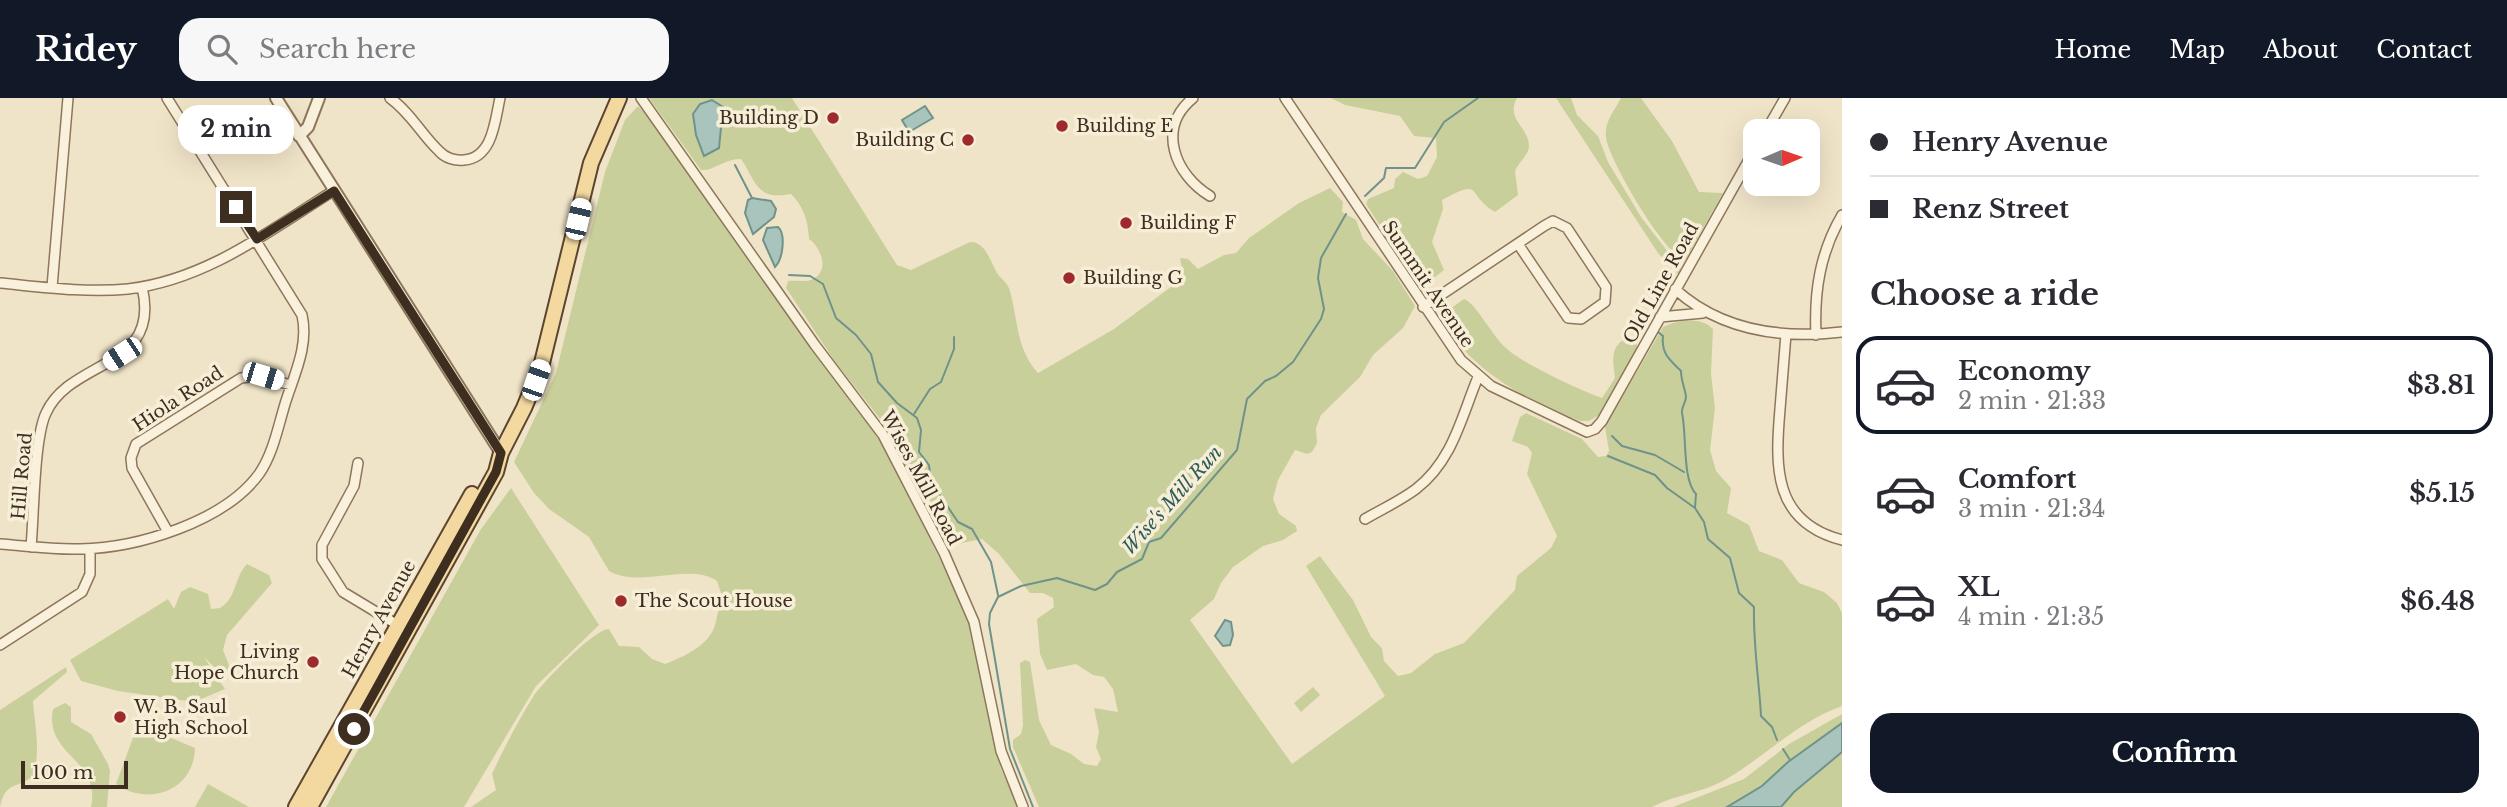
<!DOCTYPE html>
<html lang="en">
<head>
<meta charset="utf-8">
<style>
	:root { --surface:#fff; --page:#f7f7f7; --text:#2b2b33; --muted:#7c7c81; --line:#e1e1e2; --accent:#111827 }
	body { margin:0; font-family:"Libre Baskerville",serif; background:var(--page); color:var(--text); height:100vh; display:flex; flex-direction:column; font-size:26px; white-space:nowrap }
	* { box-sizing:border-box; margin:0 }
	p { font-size:23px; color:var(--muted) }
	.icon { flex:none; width:38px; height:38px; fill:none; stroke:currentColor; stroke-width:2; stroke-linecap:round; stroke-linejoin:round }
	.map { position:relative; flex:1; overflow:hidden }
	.side { display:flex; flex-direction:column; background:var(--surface); width:665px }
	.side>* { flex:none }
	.guide { display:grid; align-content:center; height:154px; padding:0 28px; background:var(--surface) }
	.needle { width:46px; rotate:88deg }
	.controls { position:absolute; left:1743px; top:21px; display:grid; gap:14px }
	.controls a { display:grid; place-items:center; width:77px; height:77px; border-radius:14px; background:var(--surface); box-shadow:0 7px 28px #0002; font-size:35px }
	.scale { position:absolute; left:21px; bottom:18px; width:107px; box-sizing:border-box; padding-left:7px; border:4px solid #3d2e20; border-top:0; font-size:19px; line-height:24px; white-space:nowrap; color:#3d2e20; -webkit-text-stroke:5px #f7eed8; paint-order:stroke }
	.end { position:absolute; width:32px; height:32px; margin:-16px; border:9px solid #3d2e20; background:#fff; box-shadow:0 0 0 4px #fff }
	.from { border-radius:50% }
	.bubble { position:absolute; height:49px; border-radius:21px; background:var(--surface); box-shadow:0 7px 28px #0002; font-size:23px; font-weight:700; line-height:49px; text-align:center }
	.car { position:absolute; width:21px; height:42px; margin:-21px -10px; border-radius:9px; box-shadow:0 0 5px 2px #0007; background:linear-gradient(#fff 24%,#345 0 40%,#fff 0 76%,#345 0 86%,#fff 0) }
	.guide b { display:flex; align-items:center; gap:24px; height:66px; font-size:26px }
	.guide b+b { border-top:2px solid var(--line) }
	.guide i { width:18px; height:18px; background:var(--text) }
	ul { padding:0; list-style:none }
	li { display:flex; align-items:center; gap:21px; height:98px; margin:0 14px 10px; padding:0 14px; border:4px solid transparent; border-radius:21px }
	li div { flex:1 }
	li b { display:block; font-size:26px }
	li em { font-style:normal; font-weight:700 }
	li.active { border-color:var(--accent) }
	li>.icon { width:63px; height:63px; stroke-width:1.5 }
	h2 { padding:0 28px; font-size:32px; line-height:84px }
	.primary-button { display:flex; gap:14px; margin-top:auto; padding:14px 28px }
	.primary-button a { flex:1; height:80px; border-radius:21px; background:var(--accent); color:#fff; font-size:28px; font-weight:700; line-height:80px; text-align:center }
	header { display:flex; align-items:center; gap:42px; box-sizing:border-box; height:98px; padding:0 35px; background:var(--accent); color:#fff }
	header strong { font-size:33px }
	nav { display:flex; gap:38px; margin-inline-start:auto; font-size:24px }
	.search { width:490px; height:63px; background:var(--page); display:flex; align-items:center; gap:18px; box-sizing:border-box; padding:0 24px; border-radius:21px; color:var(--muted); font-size:26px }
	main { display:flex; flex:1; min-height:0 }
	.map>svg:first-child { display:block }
	.green { fill:#c9cf9b; fill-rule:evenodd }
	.water { fill:#a9c4bc; stroke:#6f938a; stroke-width:2 }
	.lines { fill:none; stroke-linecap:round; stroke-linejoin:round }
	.stream { stroke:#6f938a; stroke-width:2 }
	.minor-casing { stroke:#8d765c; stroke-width:12 }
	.tertiary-casing { stroke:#8d765c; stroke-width:14 }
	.primary-casing { stroke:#5b4430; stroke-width:18 }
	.minor { stroke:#faf1dc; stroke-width:9 }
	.tertiary { stroke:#faf1dc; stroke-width:10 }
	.primary { stroke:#f3d9a0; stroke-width:14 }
	.route { stroke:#3d2e20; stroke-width:9 }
	.poi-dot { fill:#9e2a2b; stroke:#f7eed8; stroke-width:2.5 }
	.labels { text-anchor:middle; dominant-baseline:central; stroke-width:7; stroke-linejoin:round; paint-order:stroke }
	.poi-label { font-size:18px; fill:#3d2e20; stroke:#f7eed8; text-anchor:start }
	.street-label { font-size:18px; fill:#3d2e20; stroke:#f7eed8 }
	.water-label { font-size:19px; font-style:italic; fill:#2f5d5a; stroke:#f7eed8 }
</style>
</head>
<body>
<header>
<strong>Ridey</strong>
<div class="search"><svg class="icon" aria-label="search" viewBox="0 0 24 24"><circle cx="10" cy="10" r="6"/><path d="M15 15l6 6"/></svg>Search here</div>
<nav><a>Home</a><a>Map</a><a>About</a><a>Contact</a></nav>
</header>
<main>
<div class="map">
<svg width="1842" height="709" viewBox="0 0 1842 709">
	<rect width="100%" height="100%" fill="#f0e4c8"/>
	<path class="green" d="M649,0H792L897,167L911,172L970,144C986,144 990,163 997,175C1001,181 1008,185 1010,193C1018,222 1016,251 1038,275L1114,231L1179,183L1183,176L1180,160L1188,161L1198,171L1224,157L1236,155L1249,140L1299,105L1330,90L1343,104L1342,114L1356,122L1363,141L1393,173L1415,208L1403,230L1373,257L1360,279L1321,317L1316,330L1317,345L1312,354L1307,356L1295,352L1278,382L1273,401L1279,416L1296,428L1297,433L1283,442L1263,448L1233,469L1221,485L1214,501L1190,522L1292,666L1385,598L1306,468L1320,458L1353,502L1371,539L1382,550L1384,563L1398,578L1411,575L1435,556L1464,545L1515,492L1517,478L1551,450L1557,438L1527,376L1532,355L1528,349L1512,343L1520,319L1526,315L1582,341L1598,359L1606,358L1609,353L1605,329L1663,229C1677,222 1701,218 1713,231L1711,276L1715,310L1710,352L1716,373L1731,390L1727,415L1749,427L1759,453L1782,462L1799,485L1824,494L1837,505L1842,515V608C1797,624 1764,660 1723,683C1701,695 1674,697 1652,709H1039L1013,649V642L1021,636L1023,627L1020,565L1025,562L1030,564L1039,622L1051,647L1071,656L1084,666L1097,668L1101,661L1096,649L1099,634L1094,610L1118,614L1113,591L1104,579L1093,577L1076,566L1047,572L1040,556L1037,521L1054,509L1053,500L1043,495H1030L999,456L982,441L952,447L917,394L885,327L836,265L786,190L788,183C795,182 805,184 811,182C831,174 821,149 809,141C808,123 804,109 791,96C755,103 756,82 741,61C726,60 714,73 701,72ZM723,9L720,47L696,37L693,16Z
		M1331,0H1517C1505,21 1529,29 1529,48C1529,57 1518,65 1515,73L1518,97L1495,114C1465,97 1485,79 1442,102L1443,111L1432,144L1444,172L1425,187L1419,188L1366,106L1368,101L1394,90L1395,81L1403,74L1418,81L1427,78L1437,59L1436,40L1414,38L1400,18L1345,7Z
		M1556,0H1571L1577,17L1598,38L1608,64L1641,119L1681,171L1678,176L1658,155Z
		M1621,0H1641L1672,43L1699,94L1723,95L1685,162C1665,158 1609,62 1606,40C1604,24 1614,13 1621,0Z
		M638,8L650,21L817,258L859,309L895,369L970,523L1001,671L1018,709H471L496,692L492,676C504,650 518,623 533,599C543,584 594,531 609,531L619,548L639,549L652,561L665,566C683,559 706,549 714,530C718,519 716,513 724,504L717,483C688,464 642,491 609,473L589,439L549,411L534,395L514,364L556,275L605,74L625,22Z
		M1464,201C1477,206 1492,238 1506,250C1523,266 1579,292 1602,300L1615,280C1613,263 1609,248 1628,239L1636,241L1637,250L1599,317L1589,323H1580C1529,305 1464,268 1440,218Z
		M511,390L599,527L536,588L464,709H326L481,431Z
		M247,466L269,477L272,485L227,537L223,552L231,572L220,575L204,559L225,591L194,604L118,593L81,583L70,562L168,501L174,511L181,494L190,489L208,496L211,511L220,510C237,500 234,479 247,466Z
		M66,569L67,574L33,603C35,630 41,652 33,678C16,692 6,682 0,709V612Z
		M1313,589L1320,597L1301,614L1294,605Z
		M65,605L71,609V624L91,636L108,666L110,673L107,709H91C101,660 44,658 53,611Z
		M1842,616V625L1788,664L1762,688L1727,709H1673L1744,681L1789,646Z
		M138,626L195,650C194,693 148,709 116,686Z
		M1842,654V709H1781L1794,694Z
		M208,686L249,709H195Z"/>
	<path class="water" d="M712,2L723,9L719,50L704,58L696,37L693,16L700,6Z
		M925,8L933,20L909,34L902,22Z
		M752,100L771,103L776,111L774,119L753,136L745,115L748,102Z
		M778,129C786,136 783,161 775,169L763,142L767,130Z
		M1225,522L1231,524L1233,537L1230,547L1223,548L1215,538Z
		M1842,625V654L1794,694L1781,709H1727L1762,688L1788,664Z"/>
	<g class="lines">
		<path class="stream" d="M735,67L752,100
			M1365,98L1384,80L1386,70H1415L1444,24L1478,0
			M789,177L810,178L823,186L836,220L856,237L871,256L878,284L897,305L917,320L921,332L919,354L929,367L931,384L958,424L972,431L991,464L998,497
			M1658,234L1663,238C1661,256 1670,262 1681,273C1681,283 1685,290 1686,299C1686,304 1681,310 1682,315C1687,337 1682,382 1696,396L1695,410L1704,424L1708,441L1730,460L1739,495L1754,509C1753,546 1759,581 1761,618L1772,629L1777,642
			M914,316L930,291L941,284L954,251V239
			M1612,338L1622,348L1655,357L1684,374
			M1608,358L1655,377L1667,390L1695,410
			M1783,651L1790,662
			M1033,709L1010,651L989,526L990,515L998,499L1021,488L1057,480L1095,492L1107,486L1117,474L1142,461L1149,444L1161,440L1237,352L1247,301L1265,283L1276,278L1293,264L1321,221L1324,211L1318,180L1321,160L1346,116"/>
		<g class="minor-casing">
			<path id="minor" d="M390,0C411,15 421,36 439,53C445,60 455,63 464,62C493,60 495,22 500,0
				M641,0L815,247L883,337L944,455L974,524L1001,653L1023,709
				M1193,0C1156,30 1175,77 1210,98
				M1285,0L1461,262L1491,288L1587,334L1595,331L1602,323L1755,51
				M1766,33L1785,0
				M0,185C42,189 86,195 128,191C206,182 269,133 333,93
				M52,189L68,0
				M1675,191C1721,233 1782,241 1842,234
				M1423,209L1544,128L1553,123L1567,130L1606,189L1605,204L1581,221L1568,220L1518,146
				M1660,219L1703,215
				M1786,236C1784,261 1782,286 1780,311C1775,369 1773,424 1842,442
				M1816,237C1814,193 1820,155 1842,117
				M358,365L354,388L322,447V461L343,494L401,529
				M1365,421C1382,411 1400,403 1416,391C1453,362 1461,320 1478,279
				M168,434L132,370L131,360L136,346L241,280L257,278L291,287
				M0,446C27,448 54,452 80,451C137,450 224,424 259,376C273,356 278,329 285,306C294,277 309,248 302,217L167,0
				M31,449C34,417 34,340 46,315C71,260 162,272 142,189
				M0,547L82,494L90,476V451"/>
		</g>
		<g class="tertiary-casing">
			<path id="tertiary" d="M276,0L501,355
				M299,38L308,29L319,0"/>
		</g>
		<g class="primary-casing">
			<path id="primary" d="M296,709L472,396
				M310,709L496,374L501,355L524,310L541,269L591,65L619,0"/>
		</g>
		<use href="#minor" class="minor"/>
		<use href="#tertiary" class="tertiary"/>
		<use href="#primary" class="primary"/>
	</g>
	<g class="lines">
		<path class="route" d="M236,109L257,141L334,93L501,355L496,374L354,631"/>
	</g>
	<g class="poi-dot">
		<circle cx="833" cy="20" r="7"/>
		<circle cx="1062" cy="28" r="7"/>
		<circle cx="968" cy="42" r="7"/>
		<circle cx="1126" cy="125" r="7"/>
		<circle cx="1069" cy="180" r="7"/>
		<circle cx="621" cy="503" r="7"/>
		<circle cx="313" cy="564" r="7"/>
		<circle cx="120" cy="619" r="7"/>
	</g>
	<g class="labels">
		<g class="poi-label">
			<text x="819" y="20" text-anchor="end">Building D</text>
			<text x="1076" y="28">Building E</text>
			<text x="954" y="42" text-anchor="end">Building C</text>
			<text x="1140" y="125">Building F</text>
			<text x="1083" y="180">Building G</text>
			<text x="635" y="503">The Scout House</text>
			<text x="299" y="554" text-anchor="end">Living<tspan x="299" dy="21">Hope Church</tspan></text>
			<text x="134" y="609">W. B. Saul<tspan x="134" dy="21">High School</tspan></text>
		</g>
		<g class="street-label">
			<text transform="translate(1661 185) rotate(-61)">Old Line Road</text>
			<text transform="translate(1428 186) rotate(56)">Summit Avenue</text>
			<text transform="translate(178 301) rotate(-33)">Hiola Road</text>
			<text transform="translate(22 378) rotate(-85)">Hill Road</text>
			<text transform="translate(921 380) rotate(62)">Wises Mill Road</text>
			<text transform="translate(379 521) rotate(-61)">Henry Avenue</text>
		</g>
		<g class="water-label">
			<text transform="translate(1172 402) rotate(-48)">Wise's Mill Run</text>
		</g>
	</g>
</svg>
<div class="controls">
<a><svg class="needle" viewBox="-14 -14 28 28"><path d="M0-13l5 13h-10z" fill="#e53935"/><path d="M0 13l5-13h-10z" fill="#7c7c81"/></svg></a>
</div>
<div class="scale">100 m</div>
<i class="end from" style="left:354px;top:631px"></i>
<i class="end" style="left:236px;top:109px"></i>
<div class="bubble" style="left:178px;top:7px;width:116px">2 min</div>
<i class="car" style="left:578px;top:121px;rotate:13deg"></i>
<i class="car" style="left:122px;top:256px;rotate:237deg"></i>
<i class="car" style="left:263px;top:278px;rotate:107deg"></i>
<i class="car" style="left:536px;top:282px;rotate:19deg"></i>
</div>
<section class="side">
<div class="guide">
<b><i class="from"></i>Henry Avenue</b>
<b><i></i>Renz Street</b>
</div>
<h2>Choose a ride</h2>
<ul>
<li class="active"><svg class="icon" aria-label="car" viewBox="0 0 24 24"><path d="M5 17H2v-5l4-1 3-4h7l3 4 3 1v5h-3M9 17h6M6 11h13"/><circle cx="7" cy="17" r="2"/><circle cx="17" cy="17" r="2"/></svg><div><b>Economy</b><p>2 min · 21:33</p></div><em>$3.81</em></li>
<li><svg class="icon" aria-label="car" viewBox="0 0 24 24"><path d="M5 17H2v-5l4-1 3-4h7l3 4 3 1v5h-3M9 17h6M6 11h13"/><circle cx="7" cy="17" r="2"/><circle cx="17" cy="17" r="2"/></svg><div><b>Comfort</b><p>3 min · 21:34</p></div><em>$5.15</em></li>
<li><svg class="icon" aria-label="car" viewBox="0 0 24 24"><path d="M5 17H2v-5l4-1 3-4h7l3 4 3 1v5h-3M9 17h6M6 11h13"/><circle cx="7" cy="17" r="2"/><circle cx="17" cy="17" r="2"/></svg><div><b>XL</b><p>4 min · 21:35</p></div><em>$6.48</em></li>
</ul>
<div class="primary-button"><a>Confirm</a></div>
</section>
</main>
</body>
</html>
